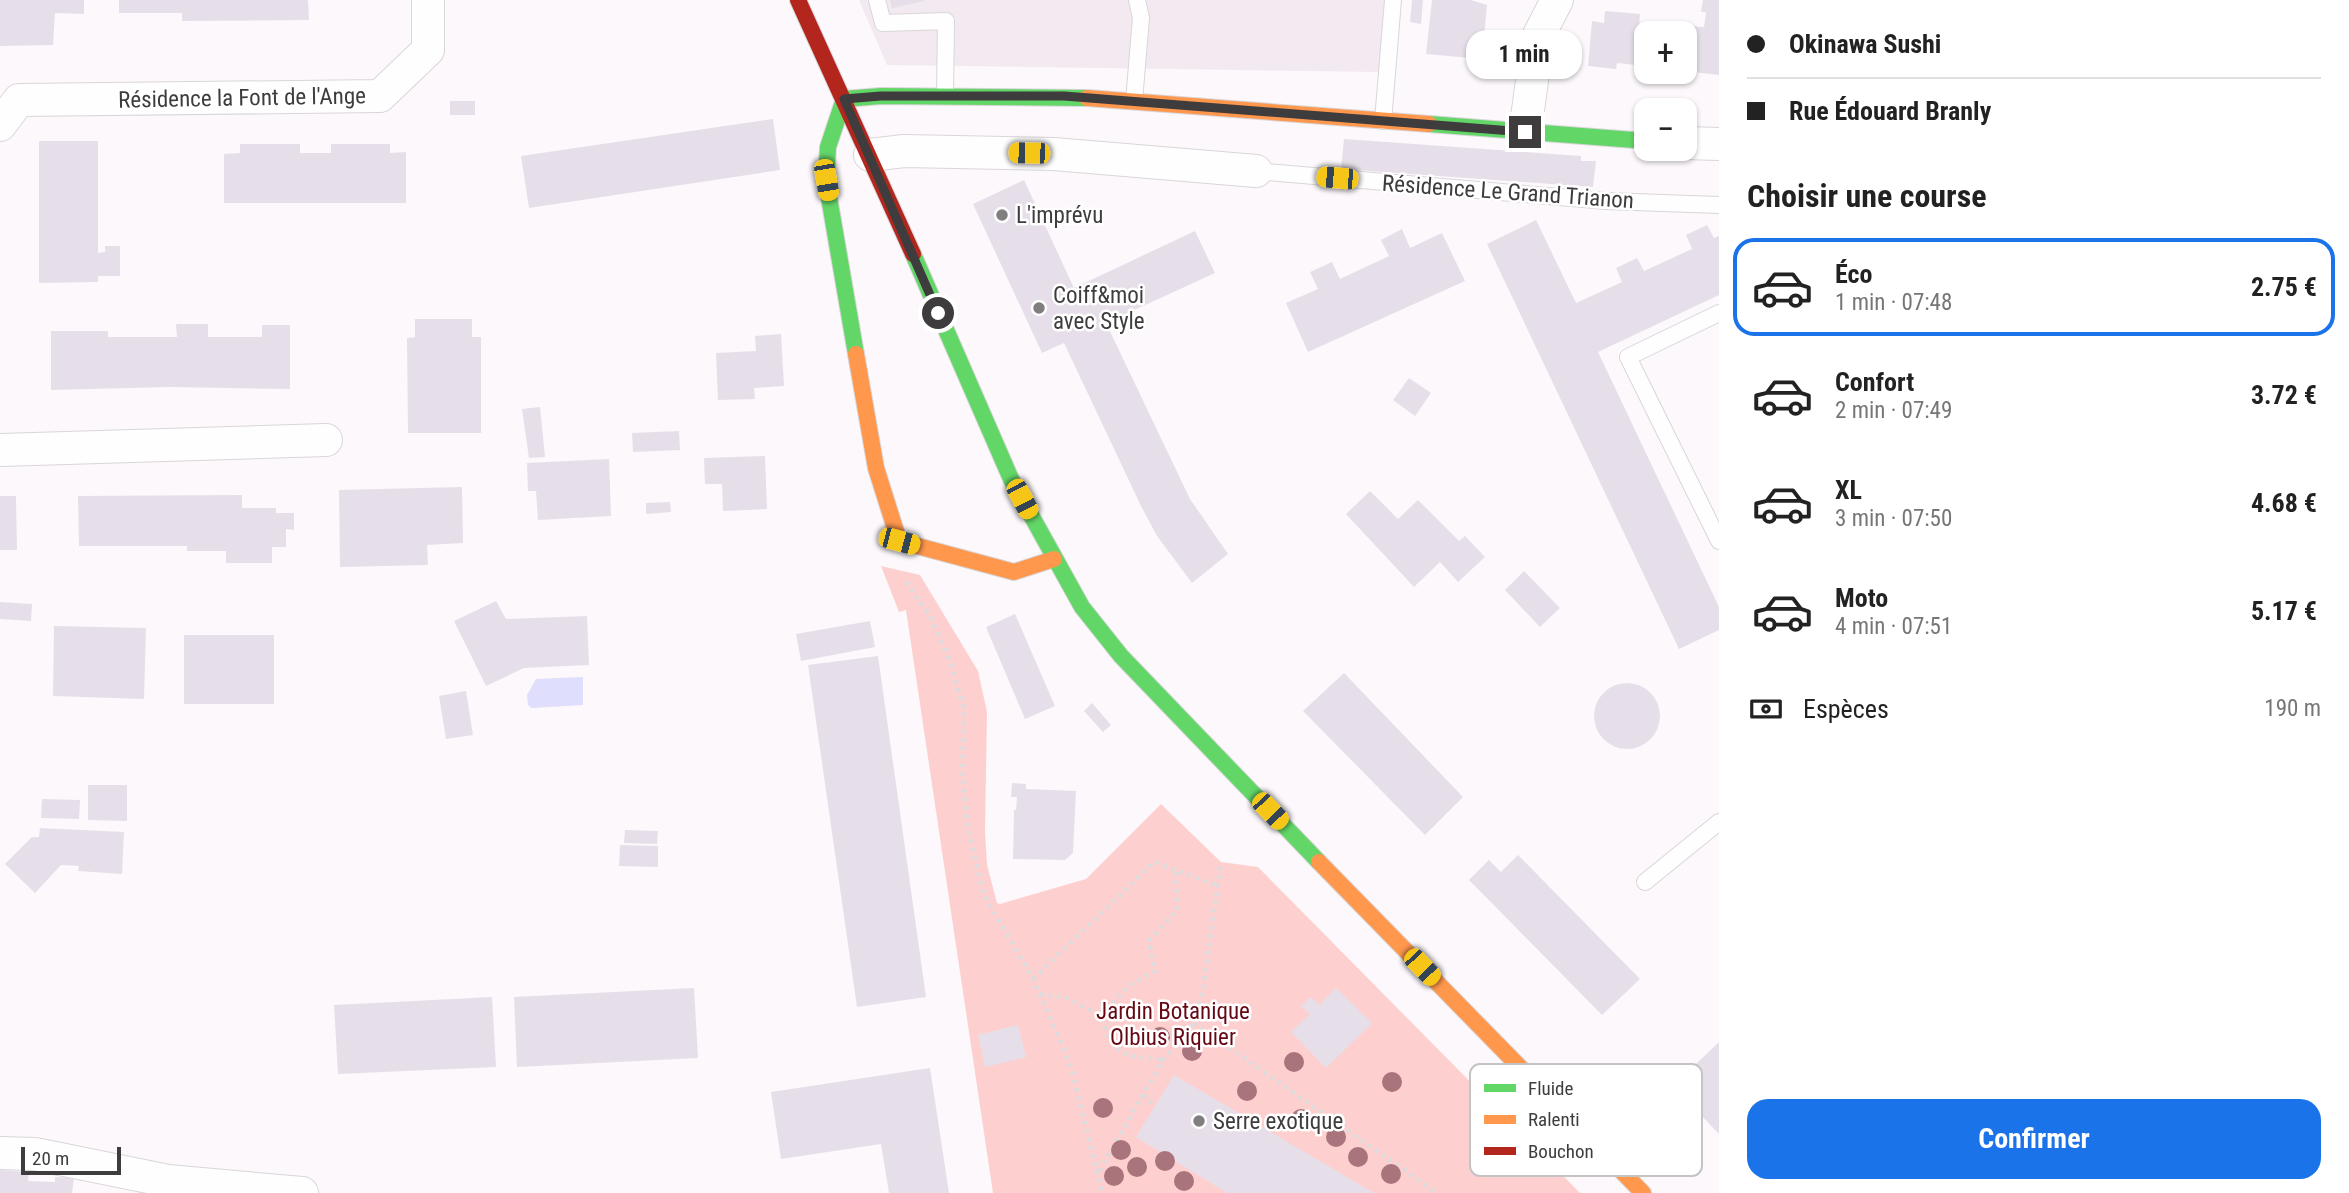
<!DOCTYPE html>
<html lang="fr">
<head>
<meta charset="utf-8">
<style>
	:root { --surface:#fff; --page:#f6f6f6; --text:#222; --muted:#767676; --line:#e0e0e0; --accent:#1a73e8 }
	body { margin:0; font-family:"Roboto Condensed",sans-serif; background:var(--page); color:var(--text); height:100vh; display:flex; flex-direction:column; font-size:26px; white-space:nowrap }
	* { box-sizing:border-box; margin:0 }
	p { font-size:23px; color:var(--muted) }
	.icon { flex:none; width:38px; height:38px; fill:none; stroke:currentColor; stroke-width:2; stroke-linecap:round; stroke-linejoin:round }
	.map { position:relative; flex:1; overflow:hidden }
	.details { display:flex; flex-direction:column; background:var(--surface); width:630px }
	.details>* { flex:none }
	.banner { display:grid; align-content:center; height:154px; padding:0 28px; background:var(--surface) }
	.buttons { position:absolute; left:1634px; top:21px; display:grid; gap:14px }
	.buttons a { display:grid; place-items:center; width:63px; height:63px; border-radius:14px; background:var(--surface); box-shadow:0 2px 5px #0004; font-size:35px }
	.scale { position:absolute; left:21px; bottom:18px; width:100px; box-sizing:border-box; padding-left:7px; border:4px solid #3f3c3e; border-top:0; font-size:19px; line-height:24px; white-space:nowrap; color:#3f3c3e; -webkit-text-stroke:5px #fff; paint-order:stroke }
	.end { position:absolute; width:32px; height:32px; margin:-16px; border:9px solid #3f3c3e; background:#fff; box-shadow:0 0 0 4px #fff }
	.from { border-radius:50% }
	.bubble { position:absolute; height:49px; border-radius:21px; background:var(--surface); box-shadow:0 2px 5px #0004; font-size:23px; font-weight:700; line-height:49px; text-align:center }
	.car { position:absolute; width:21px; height:42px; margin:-21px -10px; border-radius:9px; box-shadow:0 0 5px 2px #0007; background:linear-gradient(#f5c518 24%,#345 0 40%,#f5c518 0 76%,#345 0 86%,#f5c518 0) }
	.banner b { display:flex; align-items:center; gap:24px; height:66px; font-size:26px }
	.banner b+b { border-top:2px solid var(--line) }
	.banner i { width:18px; height:18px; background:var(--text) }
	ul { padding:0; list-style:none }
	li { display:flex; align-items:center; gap:21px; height:98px; margin:0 14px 10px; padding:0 14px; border:4px solid transparent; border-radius:21px }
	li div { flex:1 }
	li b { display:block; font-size:26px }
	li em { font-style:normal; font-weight:700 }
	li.selected { border-color:var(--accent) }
	li>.icon { width:63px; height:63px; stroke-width:1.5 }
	h2 { padding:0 28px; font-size:32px; line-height:84px }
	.pay { display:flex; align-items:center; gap:18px; height:77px; padding:0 28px; font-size:26px }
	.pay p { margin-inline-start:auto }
	.button { display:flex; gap:14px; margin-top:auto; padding:14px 28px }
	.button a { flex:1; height:80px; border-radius:21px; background:var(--accent); color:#fff; font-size:28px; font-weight:700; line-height:80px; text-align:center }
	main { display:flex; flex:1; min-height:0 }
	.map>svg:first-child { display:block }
	.built { fill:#f3e9f1 }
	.green { fill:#fdd0cf }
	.water { fill:#dfdefc }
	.building { fill:#e6dfea }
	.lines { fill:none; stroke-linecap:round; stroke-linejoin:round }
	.lane-casing { stroke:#d9d6d9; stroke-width:18 }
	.street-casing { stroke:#d9d6d9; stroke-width:34 }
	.fast-casing { stroke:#d9d6d9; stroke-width:18 }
	.slow-casing { stroke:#d9d6d9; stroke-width:18 }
	.jam-casing { stroke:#d9d6d9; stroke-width:18 }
	.path { stroke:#dcdbdc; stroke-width:4.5; stroke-dasharray:3.5 5; stroke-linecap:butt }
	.lane { stroke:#fffefe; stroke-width:16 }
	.street { stroke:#fffefe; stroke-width:32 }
	.fast { stroke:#63d668; stroke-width:16 }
	.slow { stroke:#ff974d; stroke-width:16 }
	.jam { stroke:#b3261e; stroke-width:16 }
	.tree { fill:#a9747b }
	.route { stroke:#3f3c3e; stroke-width:9 }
	.poi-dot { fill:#817e80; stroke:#fff; stroke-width:2.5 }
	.labels { text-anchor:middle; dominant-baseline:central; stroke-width:5; stroke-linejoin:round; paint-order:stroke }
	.street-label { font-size:23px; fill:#3f3c3e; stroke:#fff }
	.poi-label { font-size:23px; fill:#3f3c3e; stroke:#fff; text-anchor:start }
	.park-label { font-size:23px; fill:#650813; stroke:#fff }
	.key { fill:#fff; stroke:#c5c4c5; stroke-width:2 }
	.key-label { font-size:19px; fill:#3f3c3e }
</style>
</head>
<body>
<main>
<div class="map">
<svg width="1719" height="1193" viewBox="0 0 1719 1193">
	<rect width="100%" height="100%" fill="#fcf8fb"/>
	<path class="built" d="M859,0H1387L1382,72L887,65Z"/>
	<path class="green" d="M881,566L920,575L978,671L987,712L985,831L987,865L997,903L1000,904L1086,879L1161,804L1221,862L1258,867L1580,1193H993L906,610L899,612Z"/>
	<path class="water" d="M583,677V705L531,708L528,705L527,695L536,679Z"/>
	<path class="building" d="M0,0H84V14L55,13L53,45L0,46Z
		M119,0H308L309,20L182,21V13H119Z
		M890,0H924V1L892,8Z
		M1412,0H1423L1421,24L1410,22Z
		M1432,0H1471L1487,5L1482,59L1426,54Z
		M1703,0H1719V75L1693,72L1695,59L1685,58L1686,26L1704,27L1706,12H1701Z
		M1605,11L1640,14L1636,65L1617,63L1616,69L1588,66L1592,21L1604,23Z
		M450,101H475V115H450Z
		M773,119L780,170L529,208L521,156Z
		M1344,139L1581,156V161H1596L1593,187L1341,169Z
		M39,141H98V253L105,252V246H120V276H98V282L39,283Z
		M240,144H300V153H331V144H390V153L406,152V203H224V154L240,153Z
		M1024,180L1074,288L1195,231L1215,273L1106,323L1190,499L1228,554L1192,583L1157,536L1141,506L1064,343L1042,353L973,204Z
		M1536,220L1576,303L1622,282L1616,268L1637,258L1644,271L1692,249L1686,235L1707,225L1714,238L1719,236V295L1598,352L1719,607V630L1679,649L1487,244Z
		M1402,229L1410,248L1442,233L1465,281L1308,352L1286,303L1318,289L1310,272L1332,262L1340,279L1389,256L1381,240Z
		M415,319H472V337H481V433H408L407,338L415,337Z
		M176,324H208V337H262V325H290V389L169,387L51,390V331H108V337H177Z
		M781,334L784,386L754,388L755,399L718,400L716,353L756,351L755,336Z
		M1409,378L1431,393L1415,416L1393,400Z
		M540,407L545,457L529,458L522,409Z
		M679,431L680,450L633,452L632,433Z
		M765,456L767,509L723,511L722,484H705L704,458Z
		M609,459L611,516L538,520L536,491H528L527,463Z
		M462,487L463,543L427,545L428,565L340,567L339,490Z
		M1370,491L1398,519L1418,500L1459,541L1465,536L1485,557L1458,582L1440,562L1414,587L1346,514Z
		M242,495V508H276V513H294V530L286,529V547H272V563H226V551H187V546H79L78,496Z
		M0,496H16L17,550H0Z
		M670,502L671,512L646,514V503Z
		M1524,571L1560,608L1540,627L1505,590Z
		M496,601L506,619L587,616L589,665L524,668L486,686L454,621Z
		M0,602L32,604L31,621L0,619Z
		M1015,614L1055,706L1025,719L986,627Z
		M870,621L875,647L801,661L796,634Z
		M54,626L146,628L144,699L53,696Z
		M184,635H274V704H184Z
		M878,656L926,997L857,1007L808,665Z
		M1344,673L1463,797L1425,835L1303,711Z
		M1594 716a33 33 0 1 1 66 0a33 33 0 1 1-66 0Z
		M466,691L473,735L446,739L439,696Z
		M1092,703L1111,725L1103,732L1084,711Z
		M1012,783L1026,784V789L1076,791L1073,853L1065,860L1013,859L1014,810H1016L1017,797H1011Z
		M88,785H127V821L88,820Z
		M42,799L80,800L79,819L41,818Z
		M40,828L124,832L122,874L78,871L79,866L61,865L35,893L5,864L32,837H39Z
		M625,830L658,831L657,844L624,843Z
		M620,845L658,846V867L619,866Z
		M1518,855L1640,979L1602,1015L1469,880L1489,860L1501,872Z
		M694,988L698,1058L517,1067L514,997Z
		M1336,988L1372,1023L1326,1068L1291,1032L1310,1014L1301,1006L1311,997L1319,1005Z
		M492,997L496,1067L338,1074L334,1005Z
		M1018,1025L1026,1057L985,1067L978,1035Z
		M1719,1042V1134L1673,1086Z
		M930,1068L949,1193H889L881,1144L781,1159L771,1092Z
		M1174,1075L1374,1193H1227L1136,1137Z
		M0,1170L29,1172L28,1181L55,1182V1177L74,1178L72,1193H0Z"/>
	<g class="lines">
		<g class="lane-casing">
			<path id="lane" d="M877,0L883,23L946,21L945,96
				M1134,101L1141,18L1137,0
				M1383,121L1393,0
				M1256,171L1606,201L1719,205
				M1719,313L1628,357L1719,541
				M1645,882L1719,822"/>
		</g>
		<g class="street-casing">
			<path id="street" d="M0,125L19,100L380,96L428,50V0
				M1525,132L1538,37L1557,0
				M1685,143L1719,144
				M870,155L904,151L1054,154L1256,171
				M0,450L326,440
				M0,1153L35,1154L168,1181L302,1193"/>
		</g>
		<g class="fast-casing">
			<path id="fast" d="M1429,124L1647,141
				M913,254L1011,479L1082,607L1121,656L1319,862
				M856,354L826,180L828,147L844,99L881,96L1087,98"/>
		</g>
		<g class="slow-casing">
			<path id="slow" d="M1087,98L1429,124
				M856,354L876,468L899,541L1014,572L1054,559
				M1319,862L1643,1193"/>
		</g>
		<g class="jam-casing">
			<path id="jam" d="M798,0L913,254"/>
		</g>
		<path class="path" d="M906,582L930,616L951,664L964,710L962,771L967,823L983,893L1033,979L1070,1063L1102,1193
			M1033,979L1154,862L1217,886
			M1040,994L1066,998L1100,1015C1114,1057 1122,1055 1163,1060
			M1100,1015L1130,985L1155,971L1149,940L1177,911L1176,871
			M1194,1023L1437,1193
			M1143,1095L1155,1105
			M1099,1171L1163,1060L1194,1023L1202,995L1221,863"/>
		<use href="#lane" class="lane"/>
		<use href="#street" class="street"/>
		<use href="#fast" class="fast"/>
		<use href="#slow" class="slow"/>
		<use href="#jam" class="jam"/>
	</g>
	<g class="tree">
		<circle cx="1160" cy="1037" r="10"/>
		<circle cx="1192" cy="1051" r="10"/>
		<circle cx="1294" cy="1062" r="10"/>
		<circle cx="1392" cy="1082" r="10"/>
		<circle cx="1247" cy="1091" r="10"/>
		<circle cx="1103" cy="1108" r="10"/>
		<circle cx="1301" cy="1119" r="10"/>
		<circle cx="1336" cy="1137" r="10"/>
		<circle cx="1121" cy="1150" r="10"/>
		<circle cx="1358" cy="1157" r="10"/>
		<circle cx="1165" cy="1161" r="10"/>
		<circle cx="1137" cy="1167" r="10"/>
		<circle cx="1391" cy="1174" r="10"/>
		<circle cx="1114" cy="1176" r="10"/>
		<circle cx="1184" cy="1181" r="10"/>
	</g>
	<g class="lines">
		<path class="route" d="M938,313L844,99L881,96H1064L1525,132"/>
	</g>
	<g class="poi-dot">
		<circle cx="1002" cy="215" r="7"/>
		<circle cx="1039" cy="308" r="7"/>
		<circle cx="1199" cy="1121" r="7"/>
	</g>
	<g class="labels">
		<g class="street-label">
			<text transform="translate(242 98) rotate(-1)">Résidence la Font de l'Ange</text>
			<text transform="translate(1508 192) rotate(4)">Résidence Le Grand Trianon</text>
		</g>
		<g class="poi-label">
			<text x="1016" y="215">L'imprévu</text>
			<text x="1053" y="295">Coiff&amp;moi<tspan x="1053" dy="26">avec Style</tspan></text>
			<text x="1213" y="1121">Serre exotique</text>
		</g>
		<g class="park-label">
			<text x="1173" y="1011">Jardin Botanique<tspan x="1173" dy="26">Olbius Riquier</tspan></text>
		</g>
	</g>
	<rect x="1470" y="1064" width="232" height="112" rx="10" class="key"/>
	<rect x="1484" y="1084" width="32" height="8" fill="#63d668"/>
	<rect x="1484" y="1115" width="32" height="9" fill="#ff974d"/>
	<rect x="1484" y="1147" width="32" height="8" fill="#b3261e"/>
	<g class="key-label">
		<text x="1528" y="1095">Fluide</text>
		<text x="1528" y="1126">Ralenti</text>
		<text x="1528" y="1158">Bouchon</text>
	</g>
</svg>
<div class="buttons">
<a>+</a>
<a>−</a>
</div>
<div class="scale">20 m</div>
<i class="end from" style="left:938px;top:313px"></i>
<i class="end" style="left:1525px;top:132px"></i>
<div class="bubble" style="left:1466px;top:30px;width:116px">1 min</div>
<i class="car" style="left:1029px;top:153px;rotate:271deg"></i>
<i class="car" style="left:1337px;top:178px;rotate:275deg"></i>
<i class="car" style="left:826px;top:180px;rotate:170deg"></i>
<i class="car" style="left:1022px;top:499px;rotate:152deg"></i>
<i class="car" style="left:899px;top:541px;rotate:105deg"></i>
<i class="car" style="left:1270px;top:811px;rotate:136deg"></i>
<i class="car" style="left:1422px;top:967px;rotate:136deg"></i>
</div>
<section class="details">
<div class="banner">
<b><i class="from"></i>Okinawa Sushi</b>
<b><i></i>Rue Édouard Branly</b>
</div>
<h2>Choisir une course</h2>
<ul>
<li class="selected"><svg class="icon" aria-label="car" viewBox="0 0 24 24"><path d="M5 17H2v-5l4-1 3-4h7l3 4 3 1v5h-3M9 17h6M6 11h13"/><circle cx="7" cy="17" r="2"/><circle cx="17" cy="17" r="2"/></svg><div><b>Éco</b><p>1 min · 07:48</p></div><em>2.75 €</em></li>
<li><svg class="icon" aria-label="car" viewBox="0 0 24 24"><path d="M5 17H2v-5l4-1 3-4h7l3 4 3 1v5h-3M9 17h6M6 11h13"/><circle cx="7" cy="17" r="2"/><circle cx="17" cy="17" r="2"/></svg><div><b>Confort</b><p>2 min · 07:49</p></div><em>3.72 €</em></li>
<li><svg class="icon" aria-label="car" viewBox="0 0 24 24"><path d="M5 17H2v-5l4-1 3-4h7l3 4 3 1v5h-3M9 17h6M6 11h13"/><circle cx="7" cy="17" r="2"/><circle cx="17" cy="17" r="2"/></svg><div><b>XL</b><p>3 min · 07:50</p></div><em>4.68 €</em></li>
<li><svg class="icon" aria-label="car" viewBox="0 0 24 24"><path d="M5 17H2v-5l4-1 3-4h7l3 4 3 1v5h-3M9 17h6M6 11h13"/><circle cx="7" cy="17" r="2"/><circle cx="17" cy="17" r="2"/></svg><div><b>Moto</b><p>4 min · 07:51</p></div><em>5.17 €</em></li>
</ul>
<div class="pay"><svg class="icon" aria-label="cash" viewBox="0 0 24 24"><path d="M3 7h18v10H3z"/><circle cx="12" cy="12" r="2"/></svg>Espèces<p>190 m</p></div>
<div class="button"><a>Confirmer</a></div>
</section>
</main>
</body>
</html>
